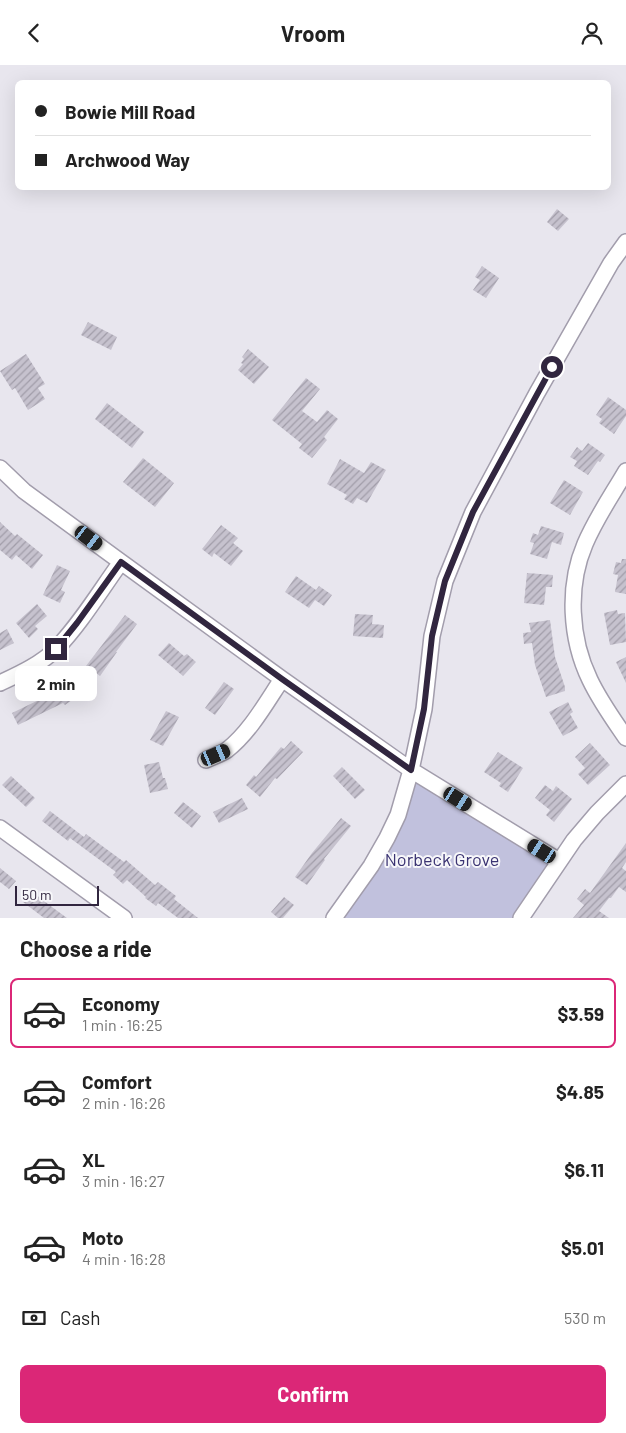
<!DOCTYPE html>
<html lang="en">
<head>
<meta charset="utf-8">
<style>
	:root { --surface:#fff; --page:#f6f6f6; --text:#222; --muted:#767676; --line:#e0e0e0; --accent:#db2777 }
	body { margin:0; font-family:Barlow,sans-serif; background:var(--page); color:var(--text); height:100vh; display:flex; flex-direction:column; font-size:19px; white-space:nowrap }
	* { box-sizing:border-box; margin:0 }
	p { font-size:16px; color:var(--muted) }
	.icon { flex:none; width:28px; height:28px; fill:none; stroke:currentColor; stroke-width:2; stroke-linecap:round; stroke-linejoin:round }
	.map { position:relative; height:853px; overflow:hidden }
	.details { display:flex; flex-direction:column; background:var(--surface); flex:1 }
	.details>* { flex:none }
	.guide { position:absolute; left:15px; top:15px; width:596px; height:110px; border-radius:8px; box-shadow:0 5px 20px #0002; display:grid; align-content:center; height:110px; padding:0 20px; background:var(--surface) }
	.scale { position:absolute; left:15px; bottom:12px; width:84px; box-sizing:border-box; padding-left:5px; border:2px solid #31263f; border-top:0; font-size:14px; line-height:18px; white-space:nowrap; color:#31263f; -webkit-text-stroke:4px #f7f7fa; paint-order:stroke }
	.end { position:absolute; width:22px; height:22px; margin:-11px; border:6px solid #31263f; background:#fff; box-shadow:0 0 0 2px #fff }
	.from { border-radius:50% }
	.bubble { position:absolute; height:35px; border-radius:8px; background:var(--surface); box-shadow:0 5px 20px #0002; font-size:16px; font-weight:700; line-height:35px; text-align:center }
	.car { position:absolute; width:15px; height:30px; margin:-15px -8px; border-radius:6px; box-shadow:0 0 4px 1px #0007; background:linear-gradient(#222 24%,#8ab4d8 0 40%,#222 0 76%,#8ab4d8 0 86%,#222 0) }
	.guide b { display:flex; align-items:center; gap:18px; height:48px; font-size:19px }
	.guide b+b { border-top:1px solid var(--line) }
	.guide i { width:12px; height:12px; background:var(--text) }
	ul { padding:0; list-style:none }
	li { display:flex; align-items:center; gap:15px; height:70px; margin:0 10px 8px; padding:0 10px; border:2px solid transparent; border-radius:8px }
	li div { flex:1 }
	li b { display:block; font-size:19px }
	li em { font-style:normal; font-weight:700 }
	li.selected { border-color:var(--accent) }
	li>.icon { width:45px; height:45px; stroke-width:1.5 }
	h2 { padding:0 20px; font-size:22px; line-height:60px }
	.pay { display:flex; align-items:center; gap:12px; height:55px; padding:0 20px; font-size:19px }
	.pay p { margin-inline-start:auto }
	.action { display:flex; gap:10px; margin-top:auto; padding:10px 20px }
	.action a { flex:1; height:58px; border-radius:8px; background:var(--accent); color:#fff; font-size:20px; font-weight:700; line-height:58px; text-align:center }
	header { display:flex; justify-content:space-between; align-items:center; height:65px; padding:0 20px; background:var(--surface); font-size:22px; font-weight:700 }
	.map>svg:first-child { display:block }
	.green { fill:#c1c1dd }
	.building { fill:url(#building-hatch) }
	.lines { fill:none; stroke-linecap:round; stroke-linejoin:round }
	.minor-casing { stroke:#a29dac; stroke-width:18 }
	.minor { stroke:#fff; stroke-width:15 }
	.route { stroke:#31263f; stroke-width:6 }
	.labels { text-anchor:middle; dominant-baseline:central; stroke-width:4; stroke-linejoin:round; paint-order:stroke }
	.park-label { font-size:18px; fill:#3a3372; stroke:#f7f7fa }
</style>
</head>
<body>
<header><svg class="icon" aria-label="back" viewBox="0 0 24 24"><path d="M15 5l-7 7 7 7"/></svg>Vroom<svg class="icon" aria-label="person" viewBox="0 0 24 24"><circle cx="12" cy="8" r="4"/><path d="M4 21q1-7 8-7t8 7"/></svg></header>
<div class="map">
<svg width="626" height="853" viewBox="0 0 626 853">
	<defs>
		<pattern id="building-hatch" width="6" height="6" patternUnits="userSpaceOnUse" patternTransform="scale(1.25)"><rect width="6" height="6" fill="#c6c2ce"/><path d="M-1 1l2-2M0 6l6-6M5 7l2-2" fill="none" stroke="#a19da9"/></pattern>
	</defs>
	<rect width="100%" height="100%" fill="#e8e6ee"/>
	<path class="green" d="M411,705L559,796L521,853H334L371,801Z"/>
	<path class="building" d="M557,144L569,154L558,166L547,157Z
		M482,201L499,213L486,233L473,225L480,215L475,212Z
		M88,257L117,272L111,285L81,270Z
		M248,284L269,302L254,319L238,305L243,299L241,298L244,294L242,292Z
		M26,289L45,319L38,323L45,334L28,345L15,323L12,325L0,306Z
		M306,313L320,324L302,346L317,357L327,345L338,354L324,372L327,375L312,393L299,383L302,379L272,355Z
		M608,332L626,345V351L614,369L599,358L602,354L596,350Z
		M107,338L144,367L132,383L95,354Z
		M588,378L605,390L600,397L598,396L588,410L574,401L577,396L570,392L577,382L582,386Z
		M143,393L174,418L155,442L123,417Z
		M340,394L364,408L371,397L386,405L367,438L357,433L353,439L344,434L347,430L327,419Z
		M564,415L583,427L570,450L550,438Z
		M0,457L15,471L17,469L43,490L32,504L16,490L12,495L0,485Z
		M221,460L238,473L233,478L243,486L231,501L214,488L212,492L202,484Z
		M541,461L564,468L561,480L552,477L547,494L530,489L534,478L530,477L533,468L538,470Z
		M622,494H626V529L615,527L618,510L613,509L616,497L621,498Z
		M57,500L70,506L61,525L65,527L60,538L43,530Z
		M527,508L553,510L552,522H546L544,540L524,538Z
		M296,511L316,525L319,521L332,530L324,541L315,535L309,543L285,527Z
		M37,539L47,551L35,561L38,564L29,573L16,558Z
		M617,545L618,549L625,548L626,577L610,580L604,548Z
		M355,549L373,550L372,559L384,560L383,573L353,571Z
		M125,550L137,559L116,587H117L100,611L86,601Z
		M550,555L555,592L565,622V626L546,632L535,600L532,578L524,579L523,568L531,567L529,558Z
		M7,564L14,578L0,585V568Z
		M169,578L184,591L187,589L196,597L183,611L158,590Z
		M626,592V618L616,597Z
		M77,610L87,624L65,640L63,638L18,660L12,648L45,632V634Z
		M224,617L234,624L215,650L205,643Z
		M568,637L573,647L570,649L578,663L563,671L549,647Z
		M166,646L179,652L163,681L150,675Z
		M291,676L303,687L277,714L275,713L260,732L246,720L254,710L256,712L281,682L284,684Z
		M590,678L610,700L588,720L578,709L585,703L575,692Z
		M498,687L523,703L508,727L499,721L501,718L484,707Z
		M159,697L163,713H165L168,724L150,728L144,700Z
		M342,702L365,725L355,734L333,711Z
		M11,711L35,733L26,742L2,720Z
		M545,720L553,726L556,721L572,734L554,757L546,750L550,745L535,733Z
		M242,733L248,744L219,758L213,747Z
		M183,737L201,751L192,763L174,748Z
		M50,746L84,772L86,769L124,797L126,795L155,820L158,817L176,831L174,834L198,853H178L158,838L156,841L145,833L146,832L127,815L123,819L113,810L116,807L70,773L68,776L42,756Z
		M341,753L351,761L324,794L325,795L307,820L295,812L312,788Z
		M626,778V797L622,803L626,806V827L619,822L611,833H609L599,846L609,853H573L584,840L577,834L585,824L590,828Z
		M0,803L16,816L9,824L0,817Z
		M31,826L52,842L67,853H44L23,837Z
		M284,832L294,840L283,853H278L271,847Z"/>
	<g class="lines">
		<g class="minor-casing">
			<path id="minor" d="M0,403L24,426L121,497L282,614L411,705L559,796
				M626,406C612,430 596,453 585,479C567,521 570,574 590,615C600,636 613,654 626,673
				M0,618C19,609 41,599 56,584C81,558 100,526 121,497
				M206,695C212,692 221,689 227,685C250,667 266,638 282,614
				M0,763L124,853
				M334,853L371,801L387,773L398,750L411,705L424,644L432,571L445,516L473,447L537,328L611,198L626,177
				M521,853L574,775L597,748L626,719"/>
		</g>
		<use href="#minor" class="minor"/>
	</g>
	<g class="lines">
		<path class="route" d="M56,584L77,558L121,497L282,614L411,705L424,644L432,571L445,516L473,447L552,302"/>
	</g>
	<g class="labels">
		<g class="park-label">
			<text x="442" y="794">Norbeck Grove</text>
		</g>
	</g>
</svg>
<div class="scale">50 m</div>
<i class="end from" style="left:552px;top:302px"></i>
<i class="end" style="left:56px;top:584px"></i>
<div class="bubble" style="left:15px;top:601px;width:82px">2 min</div>
<i class="car" style="left:89px;top:473px;rotate:127deg"></i>
<i class="car" style="left:216px;top:690px;rotate:67deg"></i>
<i class="car" style="left:458px;top:734px;rotate:122deg"></i>
<i class="car" style="left:542px;top:786px;rotate:302deg"></i>
<div class="guide">
<b><i class="from"></i>Bowie Mill Road</b>
<b><i></i>Archwood Way</b>
</div>
</div>
<section class="details">
<h2>Choose a ride</h2>
<ul>
<li class="selected"><svg class="icon" aria-label="car" viewBox="0 0 24 24"><path d="M5 17H2v-5l4-1 3-4h7l3 4 3 1v5h-3M9 17h6M6 11h13"/><circle cx="7" cy="17" r="2"/><circle cx="17" cy="17" r="2"/></svg><div><b>Economy</b><p>1 min · 16:25</p></div><em>$3.59</em></li>
<li><svg class="icon" aria-label="car" viewBox="0 0 24 24"><path d="M5 17H2v-5l4-1 3-4h7l3 4 3 1v5h-3M9 17h6M6 11h13"/><circle cx="7" cy="17" r="2"/><circle cx="17" cy="17" r="2"/></svg><div><b>Comfort</b><p>2 min · 16:26</p></div><em>$4.85</em></li>
<li><svg class="icon" aria-label="car" viewBox="0 0 24 24"><path d="M5 17H2v-5l4-1 3-4h7l3 4 3 1v5h-3M9 17h6M6 11h13"/><circle cx="7" cy="17" r="2"/><circle cx="17" cy="17" r="2"/></svg><div><b>XL</b><p>3 min · 16:27</p></div><em>$6.11</em></li>
<li><svg class="icon" aria-label="car" viewBox="0 0 24 24"><path d="M5 17H2v-5l4-1 3-4h7l3 4 3 1v5h-3M9 17h6M6 11h13"/><circle cx="7" cy="17" r="2"/><circle cx="17" cy="17" r="2"/></svg><div><b>Moto</b><p>4 min · 16:28</p></div><em>$5.01</em></li>
</ul>
<div class="pay"><svg class="icon" aria-label="cash" viewBox="0 0 24 24"><path d="M3 7h18v10H3z"/><circle cx="12" cy="12" r="2"/></svg>Cash<p>530 m</p></div>
<div class="action"><a>Confirm</a></div>
</section>
</body>
</html>
